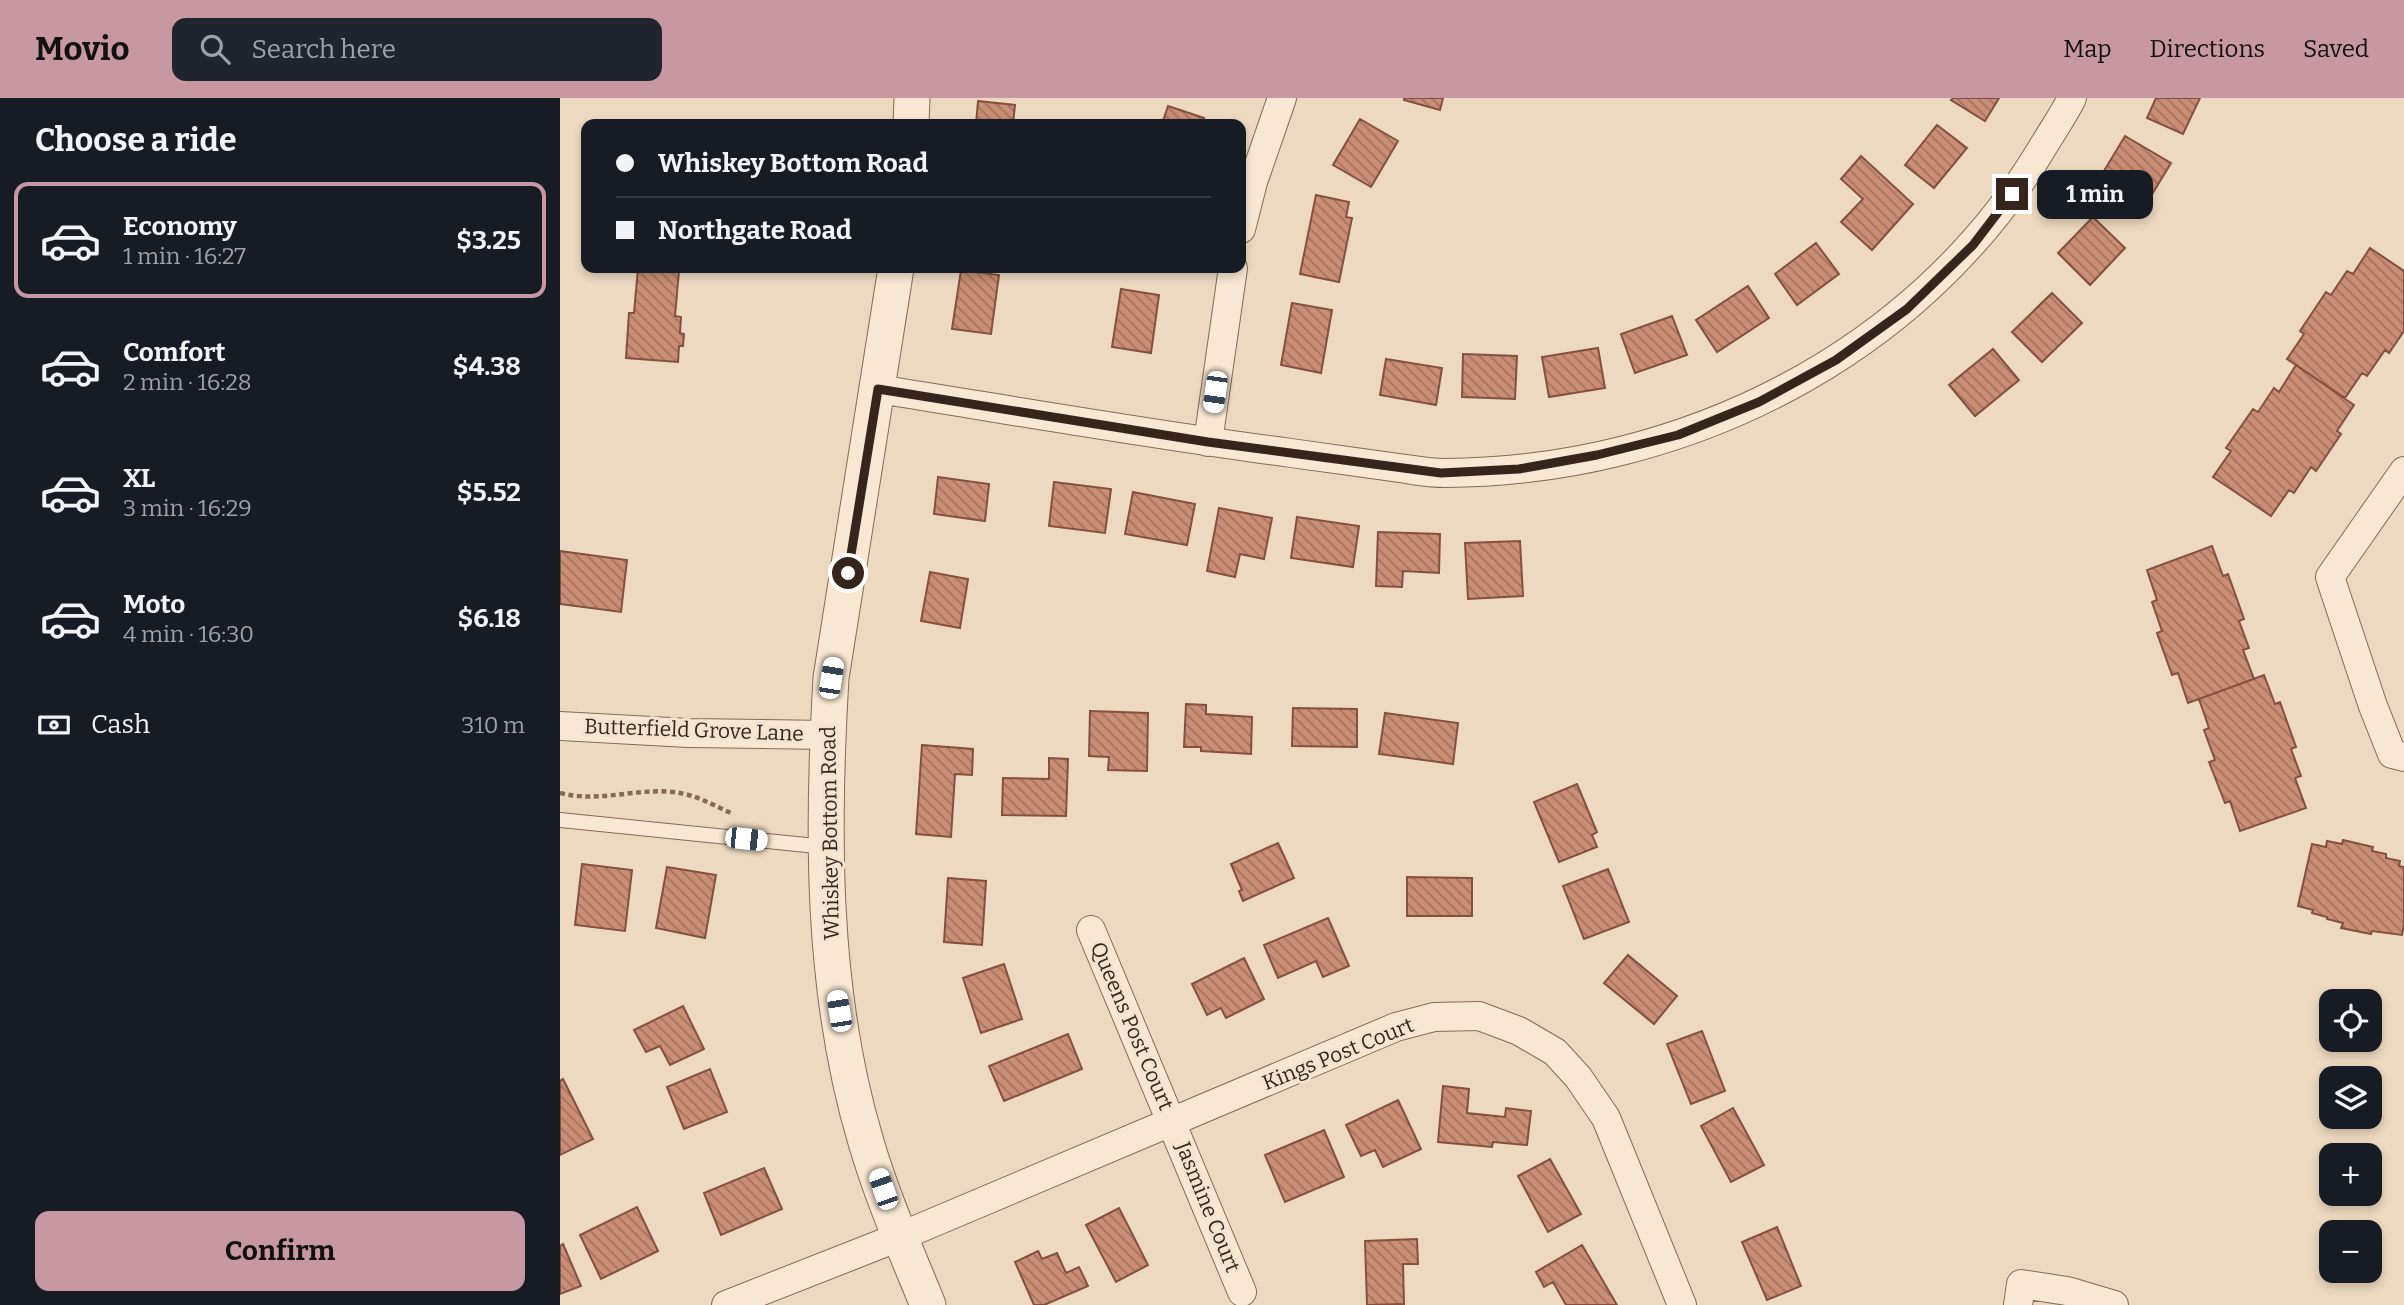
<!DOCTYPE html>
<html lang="en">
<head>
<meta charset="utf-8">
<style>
	:root { --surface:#171b24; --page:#20242c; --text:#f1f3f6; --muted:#9ea1a6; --line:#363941; --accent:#c798a1 }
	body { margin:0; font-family:Bitter,serif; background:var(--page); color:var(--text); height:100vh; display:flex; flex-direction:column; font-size:26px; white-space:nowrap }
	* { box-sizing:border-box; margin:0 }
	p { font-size:23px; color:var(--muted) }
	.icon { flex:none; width:38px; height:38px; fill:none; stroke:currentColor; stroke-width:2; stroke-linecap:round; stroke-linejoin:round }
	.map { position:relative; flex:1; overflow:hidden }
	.panel { display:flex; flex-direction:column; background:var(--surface); width:560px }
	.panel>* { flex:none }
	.banner { position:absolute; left:21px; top:21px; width:665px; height:154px; border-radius:14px; box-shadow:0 4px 10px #0003; display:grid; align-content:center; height:154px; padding:0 35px; background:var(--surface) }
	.buttons { position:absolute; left:1759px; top:891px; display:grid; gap:14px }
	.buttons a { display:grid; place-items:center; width:63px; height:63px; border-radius:14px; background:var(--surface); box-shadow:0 4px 10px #0003; font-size:35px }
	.end { position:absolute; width:32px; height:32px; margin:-16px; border:9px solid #35251c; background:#fff; box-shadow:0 0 0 4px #fff }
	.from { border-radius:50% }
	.bubble { position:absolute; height:49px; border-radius:14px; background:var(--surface); box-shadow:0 4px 10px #0003; font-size:23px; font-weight:700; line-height:49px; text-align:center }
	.car { position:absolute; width:21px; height:42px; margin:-21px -10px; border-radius:9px; box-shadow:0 0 5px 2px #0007; background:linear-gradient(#fff 24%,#345 0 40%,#fff 0 76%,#345 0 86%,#fff 0) }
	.banner b { display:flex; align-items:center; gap:24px; height:66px; font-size:26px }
	.banner b+b { border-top:2px solid var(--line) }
	.banner i { width:18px; height:18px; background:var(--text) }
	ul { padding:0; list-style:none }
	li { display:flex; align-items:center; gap:21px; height:116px; margin:0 14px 10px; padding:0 21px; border:4px solid transparent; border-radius:14px }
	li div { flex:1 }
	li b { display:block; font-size:26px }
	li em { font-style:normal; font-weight:700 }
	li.active { border-color:var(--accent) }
	li>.icon { width:63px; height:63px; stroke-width:1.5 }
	h2 { padding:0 35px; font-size:32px; line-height:84px }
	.pay { display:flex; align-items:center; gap:18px; height:77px; padding:0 35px; font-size:26px }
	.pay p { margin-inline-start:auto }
	.button { display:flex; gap:14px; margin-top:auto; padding:14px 35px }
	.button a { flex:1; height:80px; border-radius:14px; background:var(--accent); color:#111; font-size:28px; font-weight:700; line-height:80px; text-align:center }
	header { display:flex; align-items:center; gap:42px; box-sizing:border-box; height:98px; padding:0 35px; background:var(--accent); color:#111 }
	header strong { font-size:33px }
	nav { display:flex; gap:38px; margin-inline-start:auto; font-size:24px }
	.search { width:490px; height:63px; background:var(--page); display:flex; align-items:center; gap:18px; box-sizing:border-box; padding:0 24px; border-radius:14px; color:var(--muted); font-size:26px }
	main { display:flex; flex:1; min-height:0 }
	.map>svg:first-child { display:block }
	.building { fill:url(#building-back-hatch); stroke:#84503f; stroke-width:2 }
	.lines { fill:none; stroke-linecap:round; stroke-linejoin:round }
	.service-casing { stroke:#856a58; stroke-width:16 }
	.minor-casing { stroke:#856a58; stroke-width:30 }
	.tertiary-casing { stroke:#856a58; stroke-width:37 }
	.path { stroke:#856a58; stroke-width:4.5; stroke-dasharray:5 3.5; stroke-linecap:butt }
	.service { stroke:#f8e7d2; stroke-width:14 }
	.minor { stroke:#f8e7d2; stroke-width:28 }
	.tertiary { stroke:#f8e7d2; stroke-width:35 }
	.route { stroke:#35251c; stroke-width:9 }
	.labels { text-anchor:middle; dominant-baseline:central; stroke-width:6; stroke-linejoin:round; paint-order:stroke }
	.street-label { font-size:21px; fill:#35251c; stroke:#f4e4cf }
</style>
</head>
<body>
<header>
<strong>Movio</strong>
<div class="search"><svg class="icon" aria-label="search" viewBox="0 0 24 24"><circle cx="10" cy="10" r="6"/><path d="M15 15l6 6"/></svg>Search here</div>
<nav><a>Map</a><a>Directions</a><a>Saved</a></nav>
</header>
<main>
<section class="panel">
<h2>Choose a ride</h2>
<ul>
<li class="active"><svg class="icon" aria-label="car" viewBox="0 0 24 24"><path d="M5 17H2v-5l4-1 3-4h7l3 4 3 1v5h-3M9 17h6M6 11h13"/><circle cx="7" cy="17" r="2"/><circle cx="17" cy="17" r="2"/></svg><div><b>Economy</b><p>1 min · 16:27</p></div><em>$3.25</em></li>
<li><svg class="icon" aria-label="car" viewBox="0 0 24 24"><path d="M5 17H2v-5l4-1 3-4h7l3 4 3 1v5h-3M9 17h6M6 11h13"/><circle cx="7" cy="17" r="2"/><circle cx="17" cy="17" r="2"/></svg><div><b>Comfort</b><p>2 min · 16:28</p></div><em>$4.38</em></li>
<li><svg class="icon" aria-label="car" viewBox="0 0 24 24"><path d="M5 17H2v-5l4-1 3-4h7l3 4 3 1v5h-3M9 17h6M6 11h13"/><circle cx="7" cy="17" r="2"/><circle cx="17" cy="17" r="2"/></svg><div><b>XL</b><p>3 min · 16:29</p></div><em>$5.52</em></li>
<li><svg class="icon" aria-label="car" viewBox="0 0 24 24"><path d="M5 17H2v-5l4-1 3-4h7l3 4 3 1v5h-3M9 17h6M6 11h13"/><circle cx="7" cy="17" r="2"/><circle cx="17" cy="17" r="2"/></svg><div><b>Moto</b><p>4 min · 16:30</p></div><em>$6.18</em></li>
</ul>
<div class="pay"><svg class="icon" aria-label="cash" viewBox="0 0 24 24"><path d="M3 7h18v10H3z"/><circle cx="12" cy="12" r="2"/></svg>Cash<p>310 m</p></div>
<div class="button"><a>Confirm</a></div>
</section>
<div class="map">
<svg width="1844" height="1207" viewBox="0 0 1844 1207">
	<defs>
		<pattern id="building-back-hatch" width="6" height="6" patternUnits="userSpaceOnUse" patternTransform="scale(1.75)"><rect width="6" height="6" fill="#ca8d76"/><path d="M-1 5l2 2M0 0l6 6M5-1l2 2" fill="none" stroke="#a57360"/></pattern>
	</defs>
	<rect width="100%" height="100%" fill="#edd9c0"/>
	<path class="building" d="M844,0H883L880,12L844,2Z
		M1393,0H1439L1425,23L1391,2Z
		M1596,0H1640L1623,36L1587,20Z
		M418,3L455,7L453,26H416Z
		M608,8L644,20L642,26H602Z
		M800,21L838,43L811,89L773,67Z
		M1377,27L1407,50L1374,90L1345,67Z
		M1565,38L1611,65L1583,111L1538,83Z
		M1301,58L1353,106L1312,152L1281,124L1303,101L1281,81Z
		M756,97L789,104L786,119L792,120L779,184L740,176Z
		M1533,119L1565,150L1530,187L1498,155Z
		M1256,145L1279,176L1237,207L1215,176Z
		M1810,150L1844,173V233L1829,255L1825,252L1807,278L1802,275L1785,300L1727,261L1744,236L1740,233L1766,194L1771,197L1787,173L1793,176Z
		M78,170L119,173L115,218L121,219L120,235L124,236L123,248H119L118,264L66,260L69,215H74Z
		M401,172L439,177L431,236L392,231Z
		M1188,188L1209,220L1157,254L1136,222Z
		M561,191L599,197L591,255L552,249Z
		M1492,195L1522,225L1482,264L1452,234Z
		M732,205L772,212L761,275L721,267Z
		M1112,218L1127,257L1075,275L1061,236Z
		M1038,250L1045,290L989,299L982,259Z
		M1433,251L1459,282L1415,318L1389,287Z
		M903,256L957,258L955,301L902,299Z
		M826,261L882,270L876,307L820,297Z
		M1736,267L1794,307L1777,333L1781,336L1756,373L1751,369L1734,395L1729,392L1711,418L1653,379L1671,353L1666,350L1693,311L1698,314L1714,290L1719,294Z
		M378,379L429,386L425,423L374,416Z
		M494,384L551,391L545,435L489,428Z
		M573,394L635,406L627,447L565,436Z
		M659,410L712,420L704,461L680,456L675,479L647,473Z
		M737,419L799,428L793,469L731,460Z
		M818,434L880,436L879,475L843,473L842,489L816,488Z
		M960,443L963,498L908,501L905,445Z
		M1652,448L1663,478L1668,476L1684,521L1679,523L1689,550L1683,552L1694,581L1628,605L1618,575L1612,577L1597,535L1602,533L1592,504L1597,502L1587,472Z
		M0,453L67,462L61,514L0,506Z
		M370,474L408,481L400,530L361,523Z
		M1704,577L1715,606L1720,604L1736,649L1731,651L1741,678L1735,680L1746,710L1680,733L1670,703L1665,705L1649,664L1655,662L1644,632L1649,630L1639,601Z
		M626,606L646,607V616L692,619L691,656L641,653V649H624Z
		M733,610L797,611V649L732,648Z
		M530,613L588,615L587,673L548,672L549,659L529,658Z
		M825,615L898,625L893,666L819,656Z
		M362,647L413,651L412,677L395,676L391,739L356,736Z
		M489,660L508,661L506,718L442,717L443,680L489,681Z
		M1017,686L1037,734L1032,737L1037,749L999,764L974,704Z
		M1783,742L1813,749L1812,753L1826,756V760L1840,763L1839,768L1844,769V826L1842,837L1812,833L1811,836L1781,830L1783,825L1767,821V819L1752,815L1753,812L1738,808L1752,746L1766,749L1767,743L1782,746Z
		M718,745L734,780L683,803L679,793L682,792L671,766Z
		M22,766L72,772L65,833L15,827Z
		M107,769L156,777L145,840L96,830Z
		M1048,771L1069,824L1024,841L1003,788Z
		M847,779L912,780V818H847Z
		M388,780L426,783L422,847L384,844Z
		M768,820L789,868L763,879L756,863L718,880L704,847Z
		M1068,857L1117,898L1094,926L1044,885Z
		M684,860L704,901L666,920L661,910L647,917L632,886Z
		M444,866L462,921L421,935L403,880Z
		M123,908L144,951L110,967L100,948L86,954L74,932Z
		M1142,933L1165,993L1131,1006L1107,946Z
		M508,936L522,971L444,1003L429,968Z
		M150,971L167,1014L124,1031L107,989Z
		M3,981L33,1041L0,1057V983Z
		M883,988L909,991L907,1015L945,1019L946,1010L971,1013L967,1047L933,1044L932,1049L878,1044Z
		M838,1002L861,1051L823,1069L815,1052L801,1058L786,1027Z
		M1173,1010L1204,1067L1171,1084L1141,1028Z
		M764,1032L784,1079L725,1104L705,1057Z
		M990,1061L1021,1116L988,1134L958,1078Z
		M204,1070L222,1111L161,1137L144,1095Z
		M77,1109L98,1153L41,1181L20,1137Z
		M559,1110L588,1167L556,1184L526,1127Z
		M1217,1129L1241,1188L1207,1202L1182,1144Z
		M857,1141L858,1166H843L844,1206L807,1207L805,1143Z
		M3,1146L21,1188L0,1196V1148Z
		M1022,1147L1057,1207H1006L993,1184L984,1189L976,1174Z
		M478,1153L482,1161L497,1155L506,1175L519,1169L528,1188L484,1207H474L455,1164Z"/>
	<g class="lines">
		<g class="service-casing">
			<path id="service" d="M0,722L266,749"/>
		</g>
		<g class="minor-casing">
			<path id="minor" d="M681,131L693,84L722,0
				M318,291C456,313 593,337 731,355C765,360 798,364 832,369C849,371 867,375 885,375C1122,374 1357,258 1481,52C1491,35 1503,18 1512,0
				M648,344L673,170
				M1844,373L1770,479L1813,608L1832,656L1844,659
				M0,628L128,635L268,637
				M531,832L682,1194
				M166,1207L339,1139L836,929L874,919L919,918L959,933L995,954L1018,979L1046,1020L1122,1207
				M1458,1207L1461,1186L1507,1193L1554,1207"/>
		</g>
		<g class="tertiary-casing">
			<path id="tertiary" d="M351,26L352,0
				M336,170L271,580C262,734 261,894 306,1044C322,1099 346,1153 368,1207"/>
		</g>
		<path class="path" d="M0,695C40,705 74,690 113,694C135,696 153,707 173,716"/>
		<use href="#service" class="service"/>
		<use href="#minor" class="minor"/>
		<use href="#tertiary" class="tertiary"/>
	</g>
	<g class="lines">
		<path class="route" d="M288,475L318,291L648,344L881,375L959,371L1037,357L1118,337L1199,304L1276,262L1347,211L1413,147L1452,96"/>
	</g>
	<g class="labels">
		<g class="street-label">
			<text transform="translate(134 632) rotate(2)">Butterfield Grove Lane</text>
			<text transform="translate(270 735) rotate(-91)">Whiskey Bottom Road</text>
			<text transform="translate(572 928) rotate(67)">Queens Post Court</text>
			<text transform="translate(778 956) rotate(-22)">Kings Post Court</text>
			<text transform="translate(648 1109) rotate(68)">Jasmine Court</text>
		</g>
	</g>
</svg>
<div class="buttons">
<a><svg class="icon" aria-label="locate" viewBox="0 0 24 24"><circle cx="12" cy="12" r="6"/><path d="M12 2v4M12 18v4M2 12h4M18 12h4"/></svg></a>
<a><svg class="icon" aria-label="layers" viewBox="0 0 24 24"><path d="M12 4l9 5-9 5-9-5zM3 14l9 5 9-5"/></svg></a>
<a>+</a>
<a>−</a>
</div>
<i class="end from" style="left:288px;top:475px"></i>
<i class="end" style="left:1452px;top:96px"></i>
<div class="bubble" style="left:1477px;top:72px;width:116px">1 min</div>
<i class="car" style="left:655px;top:294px;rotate:188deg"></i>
<i class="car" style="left:271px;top:580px;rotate:9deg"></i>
<i class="car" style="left:186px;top:741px;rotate:96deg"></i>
<i class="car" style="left:279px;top:913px;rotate:351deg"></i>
<i class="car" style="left:323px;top:1091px;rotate:341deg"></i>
<div class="banner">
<b><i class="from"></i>Whiskey Bottom Road</b>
<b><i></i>Northgate Road</b>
</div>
</div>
</main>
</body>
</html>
